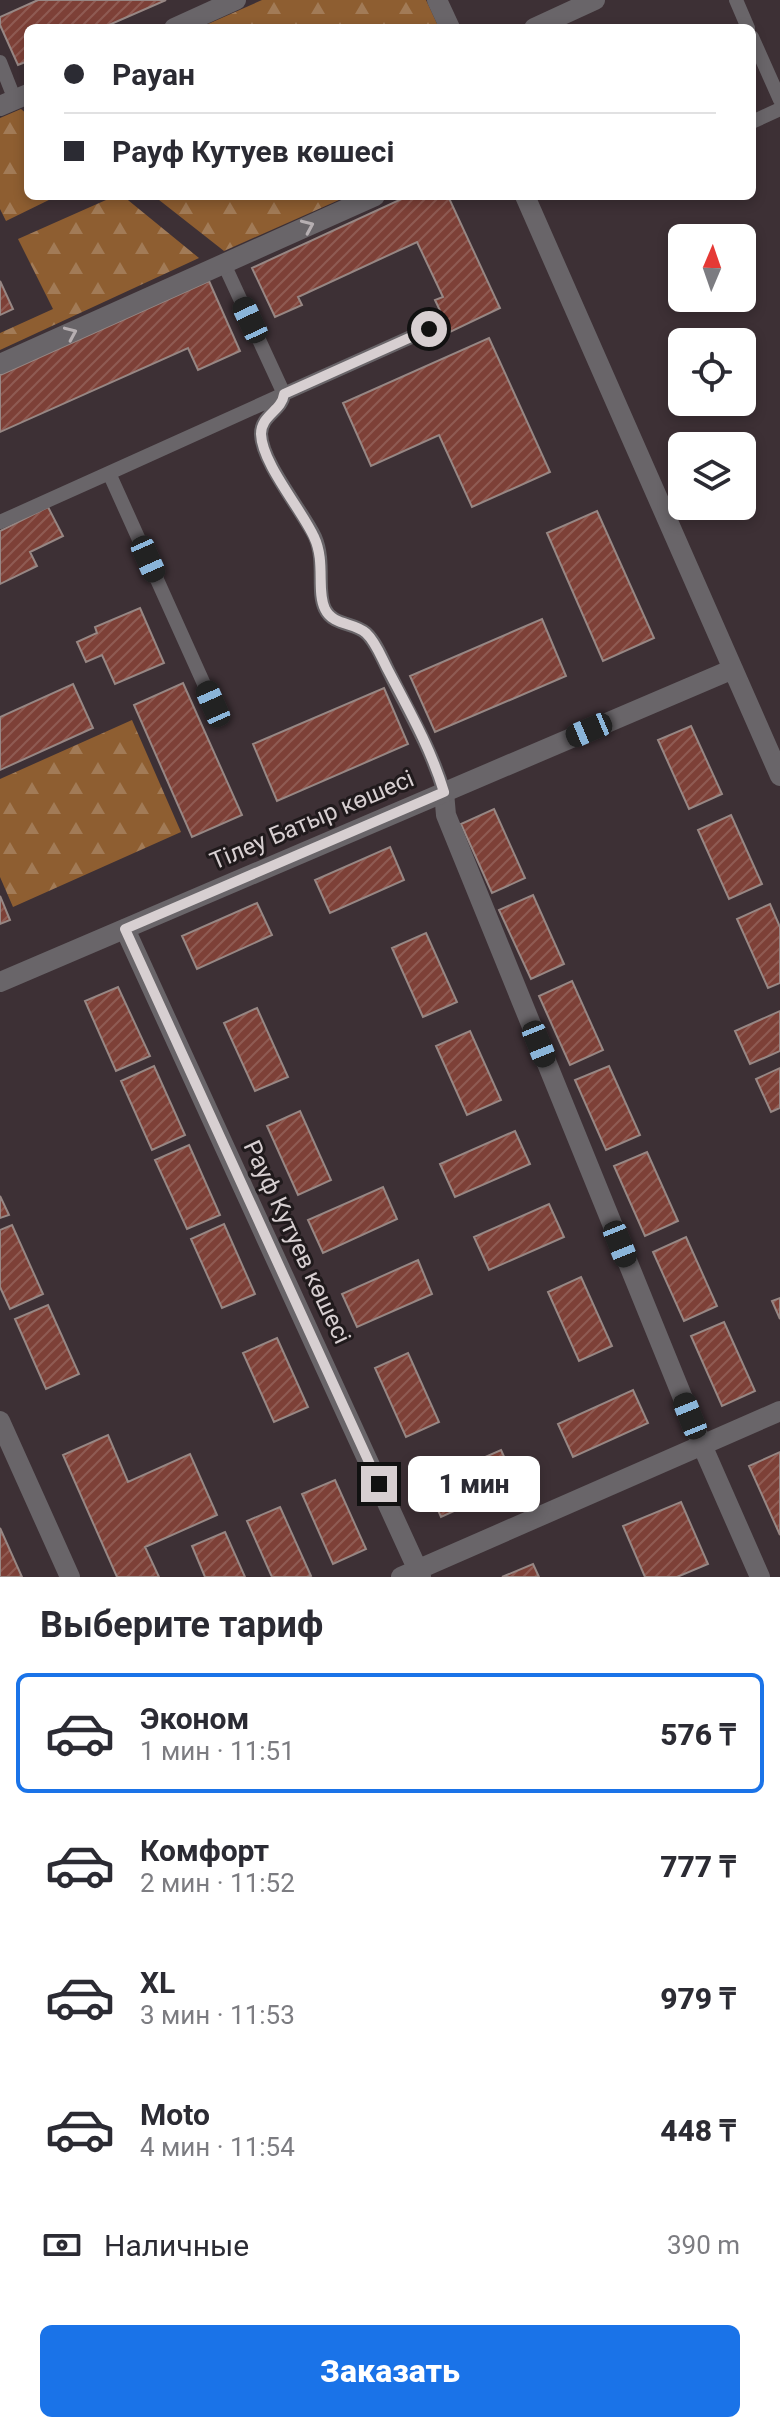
<!DOCTYPE html>
<html lang="ru">
<head>
<meta charset="utf-8">
<style>
	:root { --surface:#fff; --page:#f2f2f3; --text:#2b2b33; --muted:#7c7c81; --line:#e1e1e2; --accent:#1a73e8 }
	body { margin:0; font-family:Roboto,sans-serif; background:var(--page); color:var(--text); height:100vh; display:flex; flex-direction:column; font-size:30px; white-space:nowrap }
	* { box-sizing:border-box; margin:0 }
	p { font-size:26px; color:var(--muted) }
	.icon { flex:none; width:44px; height:44px; fill:none; stroke:currentColor; stroke-width:2; stroke-linecap:round; stroke-linejoin:round }
	.map { position:relative; height:1577px; overflow:hidden }
	.panel { display:flex; flex-direction:column; background:var(--surface); flex:1 }
	.panel>* { flex:none }
	.banner { position:absolute; left:24px; top:24px; width:732px; height:176px; border-radius:12px; box-shadow:0 4px 12px #0003; display:grid; align-content:center; height:176px; padding:0 40px; background:var(--surface) }
	.needle { width:52px; rotate:2deg }
	.controls { position:absolute; left:668px; top:224px; display:grid; gap:16px }
	.controls a { display:grid; place-items:center; width:88px; height:88px; border-radius:12px; background:var(--surface); box-shadow:0 4px 12px #0003; font-size:40px }
	.end { position:absolute; width:36px; height:36px; margin:-18px; border:10px solid #d7cfd1; background:#111; box-shadow:0 0 0 4px #111 }
	.from { border-radius:50% }
	.bubble { position:absolute; height:56px; border-radius:12px; background:var(--surface); box-shadow:0 4px 12px #0003; font-size:26px; font-weight:800; line-height:56px; text-align:center }
	.car { position:absolute; width:24px; height:48px; margin:-24px -12px; border-radius:10px; box-shadow:0 0 6px 2px #0007; background:linear-gradient(#222 24%,#8ab4d8 0 40%,#222 0 76%,#8ab4d8 0 86%,#222 0) }
	.banner b { display:flex; align-items:center; gap:28px; height:76px; font-size:30px }
	.banner b+b { border-top:2px solid var(--line) }
	.banner i { width:20px; height:20px; background:var(--text) }
	ul { padding:0; list-style:none }
	li { display:flex; align-items:center; gap:24px; height:120px; margin:0 16px 12px; padding:0 24px; border:4px solid transparent; border-radius:12px }
	li div { flex:1 }
	li b { display:block; font-size:30px }
	li em { font-style:normal; font-weight:800 }
	li.on { border-color:var(--accent) }
	li>.icon { width:72px; height:72px; stroke-width:1.5 }
	h2 { padding:0 40px; font-size:36px; line-height:96px }
	.pay { display:flex; align-items:center; gap:20px; height:88px; padding:0 40px; font-size:30px }
	.pay p { margin-inline-start:auto }
	.primary-button { display:flex; gap:16px; margin-top:auto; padding:16px 40px }
	.primary-button a { flex:1; height:92px; border-radius:12px; background:var(--accent); color:#fff; font-size:32px; font-weight:800; line-height:92px; text-align:center }
	.map>svg:first-child { display:block }
	.forest { fill:url(#forest-firs) }
	.building { fill:url(#building-hatch); stroke:#978784; stroke-width:2 }
	.lines { fill:none; stroke-linecap:round; stroke-linejoin:round }
	.service { stroke:#696569; stroke-width:14 }
	.minor { stroke:#696569; stroke-width:20 }
	.tertiary { stroke:#696569; stroke-width:20 }
	.oneway { stroke:#b6afb2 }
	.route { stroke:#d7cfd1; stroke-width:10 }
	.labels { text-anchor:middle; dominant-baseline:central; stroke-width:6; stroke-linejoin:round; paint-order:stroke }
	.street-label { font-size:24px; fill:#d7cfd1; stroke:#201a1c }
</style>
</head>
<body>
<div class="map">
<svg width="780" height="1577" viewBox="0 0 780 1577">
	<defs>
		<pattern id="forest-firs" width="22" height="20" patternUnits="userSpaceOnUse" patternTransform="scale(2)"><rect width="22" height="20" fill="#8e5e31"/><path d="M5 1l3.5 6h-7zM16 11l3.5 6h-7z" fill="#a27b57"/></pattern>
		<pattern id="building-hatch" width="6" height="6" patternUnits="userSpaceOnUse" patternTransform="scale(2)"><rect width="6" height="6" fill="#7d4037"/><path d="M-1 1l2-2M0 6l6-6M5 7l2-2" fill="none" stroke="#8f5b53"/></pattern>
	</defs>
	<rect width="100%" height="100%" fill="#3d3035"/>
	<path class="forest" d="M262,0H426L439,28H199Z
		M21,109L28,115V196H57L6,221L0,209V118Z
		M115,196H123L199,258L0,350V333L53,309L18,239Z
		M154,196H348L224,251Z
		M132,720L181,832L13,907L0,877V779Z"/>
	<path class="building" d="M38,0H166L102,28H28V61L18,65L0,25V17Z
		M408,196H448L500,308L450,332L435,300L443,297L417,242L298,297L302,305L275,317L252,268Z
		M0,281L13,309L0,315Z
		M209,281L240,351L198,370L188,348L0,432V375Z
		M489,338L550,472L472,507L439,435L371,466L343,403Z
		M48,507L63,536L30,552L37,566L0,584V531Z
		M597,511L654,638L603,661L547,533Z
		M140,608L164,663L115,684L102,655L86,662L77,642L97,633L95,627Z
		M542,619L566,676L435,732L410,676Z
		M183,683L242,815L192,837L134,705Z
		M73,684L93,728L0,770V717Z
		M384,688L408,744L277,801L253,744Z
		M691,726L722,794L689,809L658,740Z
		M494,809L525,878L492,893L461,824Z
		M731,815L762,884L729,899L698,830Z
		M390,847L404,880L330,913L315,880Z
		M533,895L564,964L531,979L499,910Z
		M0,896L10,920L0,924Z
		M257,903L272,935L197,969L182,936Z
		M770,904L780,927V983L768,988L737,919Z
		M426,933L457,1002L423,1017L392,948Z
		M572,981L603,1050L570,1065L539,996Z
		M118,987L150,1056L116,1071L85,1001Z
		M257,1008L288,1077L255,1091L224,1023Z
		M780,1011V1051L750,1064L735,1031Z
		M470,1031L501,1100L467,1115L436,1046Z
		M154,1066L185,1135L152,1150L121,1081Z
		M609,1066L640,1135L606,1150L575,1080Z
		M780,1068V1108L771,1112L756,1079Z
		M300,1111L331,1180L298,1195L267,1126Z
		M515,1131L530,1164L455,1197L440,1164Z
		M189,1145L220,1215L187,1229L155,1160Z
		M647,1152L678,1221L645,1236L614,1166Z
		M383,1187L397,1219L323,1253L308,1220Z
		M0,1196L9,1215L0,1218Z
		M549,1204L564,1237L489,1270L474,1237Z
		M224,1224L255,1294L222,1308L191,1239Z
		M12,1225L43,1294L10,1309L0,1287V1230Z
		M686,1237L717,1306L684,1321L653,1252Z
		M418,1260L432,1294L357,1327L342,1294Z
		M581,1277L612,1346L579,1361L548,1292Z
		M780,1298V1319L772,1301Z
		M48,1305L79,1374L46,1389L15,1319Z
		M724,1322L755,1391L722,1406L691,1336Z
		M277,1338L308,1407L274,1422L243,1353Z
		M408,1353L439,1422L406,1437L375,1368Z
		M633,1390L648,1423L573,1457L558,1424Z
		M108,1435L128,1482L190,1454L217,1515L145,1547L159,1577H117L63,1455Z
		M501,1450L516,1483L441,1517L426,1483Z
		M780,1452V1535L749,1466Z
		M335,1480L366,1549L333,1564L302,1494Z
		M681,1502L708,1564L677,1577H645L623,1526Z
		M280,1507L311,1576L308,1577H272L247,1521Z
		M0,1528L22,1577H0Z
		M225,1532L245,1577H205L192,1546Z
		M533,1564L539,1577H502Z"/>
	<g class="lines">
		<path class="service" d="M736,0L748,28
			M752,37L780,100
			M0,62L15,100
			M752,122L780,109
			M224,264L284,394L429,329
			M284,394C282,411 261,415 261,434C262,463 302,510 315,537C326,562 316,591 325,609C333,626 354,622 366,633C377,643 384,663 391,676C410,714 432,751 444,792
			M0,522L109,473
			M213,704L109,473L284,394"/>
		<path class="minor" d="M174,28L236,0
			M534,28L595,0
			M0,106L28,94
			M0,364L375,196
			M444,792L446,815L702,1445L760,1577
			M125,929L421,1577
			M0,1421L70,1577
			M401,1577L780,1411"/>
		<path class="tertiary" d="M437,0L450,28
			M525,196L780,776
			M0,982L733,669"/>
	</g>
	<defs><path id="oneway-chevron" d="M-2-3.5L2.5 0L-2 3.5" fill="none" stroke-width="1.6" stroke-linecap="round" stroke-linejoin="round" transform="scale(2)"/></defs>
	<g class="oneway">
		<use href="#oneway-chevron" transform="translate(308 226) rotate(-24)"/>
		<use href="#oneway-chevron" transform="translate(71 333) rotate(-24)"/>
	</g>
	<g class="lines">
		<path class="route" d="M379,1484L125,929L444,792C431,749 409,710 388,670C382,659 376,642 366,633C354,622 333,626 325,609C316,591 326,562 314,537C302,510 262,464 261,434C261,415 282,411 284,394L429,329"/>
	</g>
	<g class="labels">
		<g class="street-label">
			<text transform="translate(312 820) rotate(-23)">Тілеу Батыр көшесі</text>
			<text transform="translate(297 1242) rotate(65)">Рауф Кутуев көшесі</text>
		</g>
	</g>
</svg>
<div class="controls">
<a><svg class="needle" viewBox="-14 -14 28 28"><path d="M0-13l5 13h-10z" fill="#e53935"/><path d="M0 13l5-13h-10z" fill="#7c7c81"/></svg></a>
<a><svg class="icon" aria-label="locate" viewBox="0 0 24 24"><circle cx="12" cy="12" r="6"/><path d="M12 2v4M12 18v4M2 12h4M18 12h4"/></svg></a>
<a><svg class="icon" aria-label="layers" viewBox="0 0 24 24"><path d="M12 4l9 5-9 5-9-5zM3 14l9 5 9-5"/></svg></a>
</div>
<i class="end from" style="left:429px;top:329px"></i>
<i class="end" style="left:379px;top:1484px"></i>
<div class="bubble" style="left:408px;top:1456px;width:132px">1 мин</div>
<i class="car" style="left:250px;top:320px;rotate:335deg"></i>
<i class="car" style="left:148px;top:559px;rotate:156deg"></i>
<i class="car" style="left:213px;top:704px;rotate:336deg"></i>
<i class="car" style="left:589px;top:730px;rotate:247deg"></i>
<i class="car" style="left:539px;top:1044px;rotate:158deg"></i>
<i class="car" style="left:620px;top:1244px;rotate:158deg"></i>
<i class="car" style="left:690px;top:1416px;rotate:338deg"></i>
<div class="banner">
<b><i class="from"></i>Рауан</b>
<b><i></i>Рауф Кутуев көшесі</b>
</div>
</div>
<section class="panel">
<h2>Выберите тариф</h2>
<ul>
<li class="on"><svg class="icon" aria-label="car" viewBox="0 0 24 24"><path d="M5 17H2v-5l4-1 3-4h7l3 4 3 1v5h-3M9 17h6M6 11h13"/><circle cx="7" cy="17" r="2"/><circle cx="17" cy="17" r="2"/></svg><div><b>Эконом</b><p>1 мин · 11:51</p></div><em>576 ₸</em></li>
<li><svg class="icon" aria-label="car" viewBox="0 0 24 24"><path d="M5 17H2v-5l4-1 3-4h7l3 4 3 1v5h-3M9 17h6M6 11h13"/><circle cx="7" cy="17" r="2"/><circle cx="17" cy="17" r="2"/></svg><div><b>Комфорт</b><p>2 мин · 11:52</p></div><em>777 ₸</em></li>
<li><svg class="icon" aria-label="car" viewBox="0 0 24 24"><path d="M5 17H2v-5l4-1 3-4h7l3 4 3 1v5h-3M9 17h6M6 11h13"/><circle cx="7" cy="17" r="2"/><circle cx="17" cy="17" r="2"/></svg><div><b>XL</b><p>3 мин · 11:53</p></div><em>979 ₸</em></li>
<li><svg class="icon" aria-label="car" viewBox="0 0 24 24"><path d="M5 17H2v-5l4-1 3-4h7l3 4 3 1v5h-3M9 17h6M6 11h13"/><circle cx="7" cy="17" r="2"/><circle cx="17" cy="17" r="2"/></svg><div><b>Moto</b><p>4 мин · 11:54</p></div><em>448 ₸</em></li>
</ul>
<div class="pay"><svg class="icon" aria-label="cash" viewBox="0 0 24 24"><path d="M3 7h18v10H3z"/><circle cx="12" cy="12" r="2"/></svg>Наличные<p>390 m</p></div>
<div class="primary-button"><a>Заказать</a></div>
</section>
</body>
</html>
